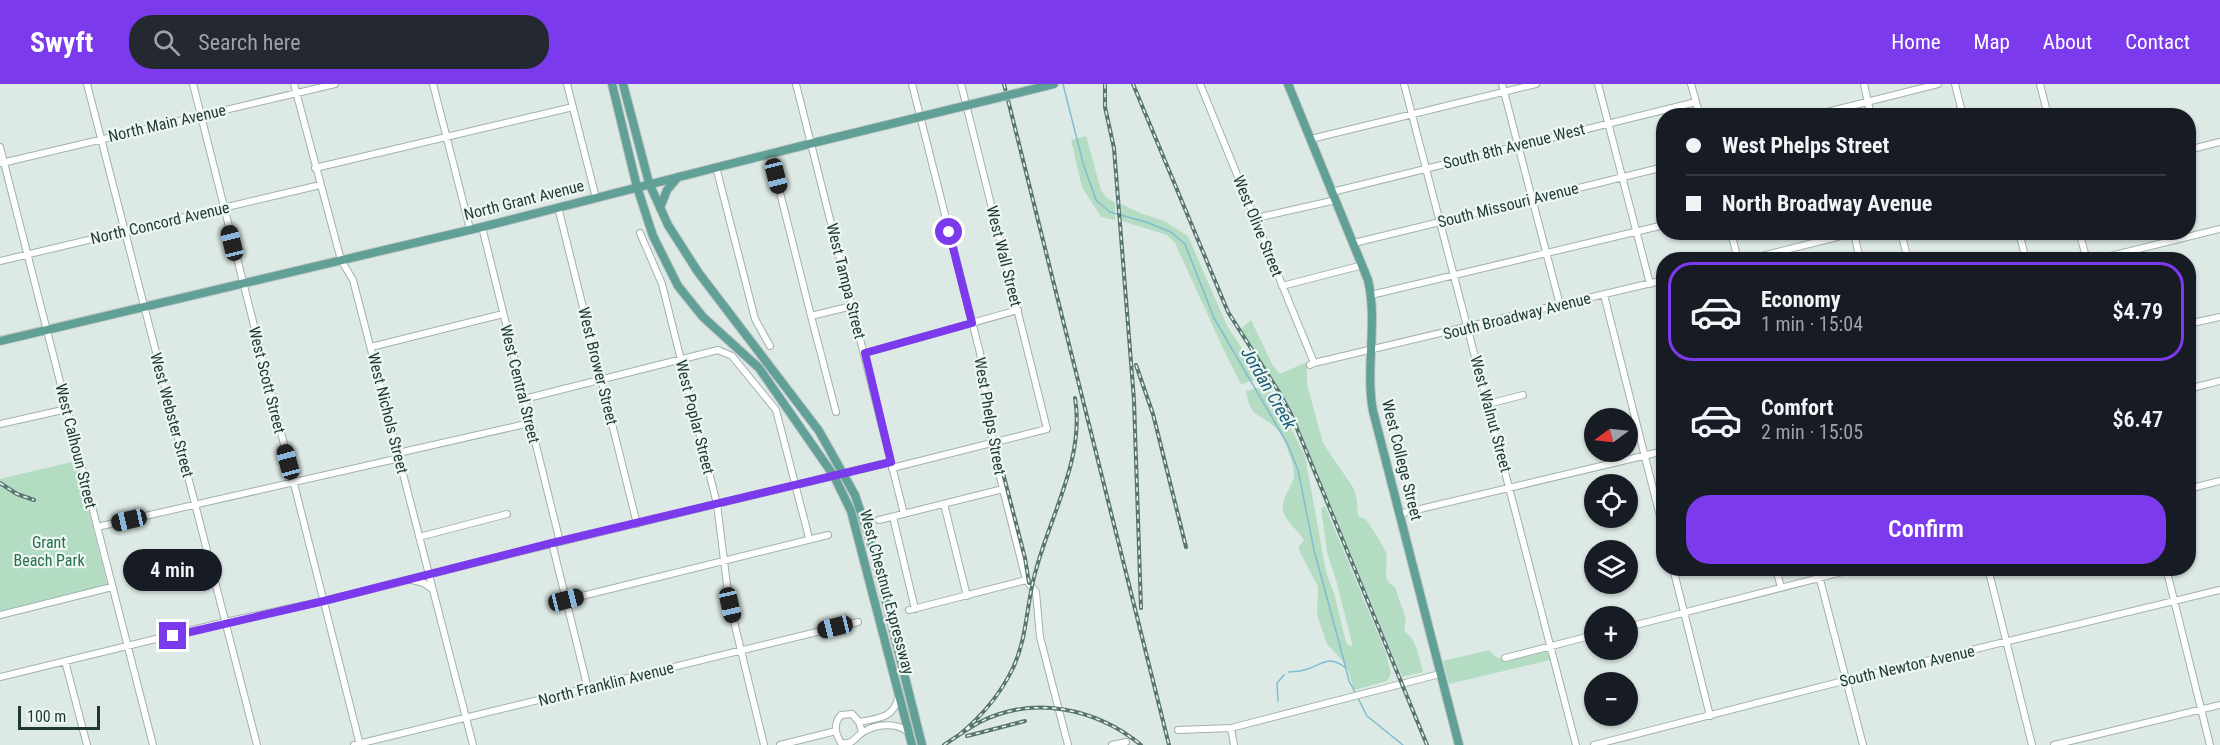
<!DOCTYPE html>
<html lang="en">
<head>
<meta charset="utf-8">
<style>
	:root { --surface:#171b24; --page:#242831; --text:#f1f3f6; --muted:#9ea1a6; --line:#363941; --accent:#7c3aed }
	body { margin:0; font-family:"Roboto Condensed",sans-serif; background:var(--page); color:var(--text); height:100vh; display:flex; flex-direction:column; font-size:22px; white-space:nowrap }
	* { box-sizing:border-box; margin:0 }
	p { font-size:20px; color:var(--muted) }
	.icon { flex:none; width:33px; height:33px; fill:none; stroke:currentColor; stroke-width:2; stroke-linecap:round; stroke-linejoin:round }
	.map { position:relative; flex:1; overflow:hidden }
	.side { position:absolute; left:1656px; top:168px; width:540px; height:324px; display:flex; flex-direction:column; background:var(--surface); border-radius:24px; box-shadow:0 2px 4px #0004 }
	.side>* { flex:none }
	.guide { position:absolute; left:1656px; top:24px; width:540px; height:132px; border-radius:24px; box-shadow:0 2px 4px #0004; display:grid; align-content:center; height:132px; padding:0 30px; background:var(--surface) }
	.needle { width:39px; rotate:255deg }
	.fabs { position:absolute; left:1584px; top:324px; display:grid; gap:12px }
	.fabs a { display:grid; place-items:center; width:54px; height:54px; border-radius:50%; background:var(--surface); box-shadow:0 2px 4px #0004; font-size:30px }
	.scale { position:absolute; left:18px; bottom:15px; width:82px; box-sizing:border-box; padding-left:6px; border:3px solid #1e3935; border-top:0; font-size:16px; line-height:21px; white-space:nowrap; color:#1e3935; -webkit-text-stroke:4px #edf6f3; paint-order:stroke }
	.end { position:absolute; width:27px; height:27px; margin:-14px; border:8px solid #7c3aed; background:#fff; box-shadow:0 0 0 3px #fff }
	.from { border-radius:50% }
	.bubble { position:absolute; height:42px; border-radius:21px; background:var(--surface); box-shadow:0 2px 4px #0004; font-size:20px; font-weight:600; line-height:42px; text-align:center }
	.car { position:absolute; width:18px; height:36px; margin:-18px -9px; border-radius:8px; box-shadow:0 0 4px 2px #0007; background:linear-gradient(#222 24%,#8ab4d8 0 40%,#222 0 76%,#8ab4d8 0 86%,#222 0) }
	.guide b { display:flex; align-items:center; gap:21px; height:57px; font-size:22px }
	.guide b+b { border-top:2px solid var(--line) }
	.guide i { width:15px; height:15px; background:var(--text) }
	ul { padding:10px 0 0; list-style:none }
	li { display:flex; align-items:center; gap:18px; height:99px; margin:0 12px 9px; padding:0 18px; border:3px solid transparent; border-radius:24px }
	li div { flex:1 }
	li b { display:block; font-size:22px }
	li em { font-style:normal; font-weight:600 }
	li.on { border-color:var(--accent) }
	li>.icon { width:54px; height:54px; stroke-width:1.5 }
	.action { display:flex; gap:12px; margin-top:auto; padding:12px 30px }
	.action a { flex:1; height:69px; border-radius:24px; background:var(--accent); color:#fff; font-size:24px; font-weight:600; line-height:69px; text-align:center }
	header { display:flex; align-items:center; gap:36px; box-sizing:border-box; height:84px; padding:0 30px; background:var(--accent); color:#fff }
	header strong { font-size:28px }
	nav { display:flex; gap:33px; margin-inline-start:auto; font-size:21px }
	.search { width:420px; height:54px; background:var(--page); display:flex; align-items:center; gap:15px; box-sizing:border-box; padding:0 21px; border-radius:24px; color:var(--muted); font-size:22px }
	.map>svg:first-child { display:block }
	.green { fill:#b4dcc3 }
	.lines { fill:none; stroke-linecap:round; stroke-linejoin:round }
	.stream { stroke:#82bcd1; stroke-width:1.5 }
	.minor-casing { stroke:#a0b1ad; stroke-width:8 }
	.major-casing { stroke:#bcc4c2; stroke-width:10 }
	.minor { stroke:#fff; stroke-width:6 }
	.major { stroke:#60a097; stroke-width:8 }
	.rail-casing { stroke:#587570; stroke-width:4 }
	.rail { stroke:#edf6f3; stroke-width:1.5; stroke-dasharray:4.5; stroke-linecap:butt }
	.major-bridge-casing { stroke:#bcc4c2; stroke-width:10; stroke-linecap:butt }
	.major-bridge { stroke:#60a097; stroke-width:8 }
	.route { stroke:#7c3aed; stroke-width:8 }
	.labels { text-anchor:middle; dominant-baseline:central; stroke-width:4.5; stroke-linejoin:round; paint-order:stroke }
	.street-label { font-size:16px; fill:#1e3935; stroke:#edf6f3 }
	.park-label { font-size:16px; fill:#28704c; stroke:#edf6f3 }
	.water-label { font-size:18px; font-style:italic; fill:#185c75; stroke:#edf6f3 }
</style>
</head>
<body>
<header>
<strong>Swyft</strong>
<div class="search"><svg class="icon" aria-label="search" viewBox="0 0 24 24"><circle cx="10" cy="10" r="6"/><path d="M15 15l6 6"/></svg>Search here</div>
<nav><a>Home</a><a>Map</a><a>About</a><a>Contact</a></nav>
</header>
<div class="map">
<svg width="2220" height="661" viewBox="0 0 2220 661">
	<rect width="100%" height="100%" fill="#dde9e5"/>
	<path class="green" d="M1086,52L1101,106L1106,113L1115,119V136L1101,133L1082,103L1071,56Z
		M1121,120L1140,129L1164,137L1188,152L1227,242L1262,294L1241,300L1228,275L1175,159L1167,151L1122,137Z
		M1251,236L1273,282L1280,290L1307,278V300L1323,359L1354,405L1357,417L1358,432C1360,433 1364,434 1366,436C1370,440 1385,464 1386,469C1389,482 1380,496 1395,503L1406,535L1404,547C1417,556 1419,573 1423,588L1402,593L1291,325L1241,245Z
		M1267,302L1283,329L1305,372L1326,488L1334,509L1346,558L1351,563L1352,559L1336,496L1327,468L1321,424L1325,422L1386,569L1391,590L1387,597L1354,606L1348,586L1342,576L1327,560L1317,531L1318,503L1298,464L1304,456C1298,446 1285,437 1283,426C1281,416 1290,405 1293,396C1296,386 1291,374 1287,364C1285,358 1281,349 1276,344C1259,328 1251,336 1246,307Z
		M76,377L108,503L0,529V395Z
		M1489,566C1502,584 1525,572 1545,568H1547L1550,576L1449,600L1443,577Z"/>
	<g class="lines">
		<path class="stream" d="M1063,0L1083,79L1096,116L1110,128L1146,138L1171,148L1185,160L1214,234L1288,361L1298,386L1314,466L1340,562L1349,597L1356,610
			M1289,588C1293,587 1299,588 1304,586C1322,582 1327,569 1346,584
			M1358,614L1367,632L1403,661
			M1278,617L1277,599L1284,591"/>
		<g class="minor-casing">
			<path id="minor" d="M87,0L257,661
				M193,0L360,661
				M294,0L341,176L353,196L473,661
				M433,0L470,145
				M567,0L596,114
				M796,0L904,430
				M912,0L980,269L994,368L1003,405L1026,496L1036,508L1040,553L1068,661
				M1200,0L1314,279L1310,281
				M1404,0L1576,661
				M1502,0L1560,221
				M1598,0L1650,200
				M1691,0L1700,32
				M1864,0L1871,32
				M1955,0L1963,32
				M2040,0L2048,32
				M1811,32L1938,0
				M1311,55L1536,0
				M0,63L153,661
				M2188,66L2220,58
				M770,69L811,232L852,222
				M2,79L335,0
				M716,83L755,235L770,262
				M315,84L573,23
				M1332,108L1696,18
				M558,123L637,440
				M1256,134L1336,116
				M482,143L560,458
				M1731,148L1738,176
				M1901,148L1908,176
				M2019,148L2026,176
				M2079,148L2087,176
				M640,149L662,200L717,420L729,517L764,661
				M1854,149L1860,176
				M1354,159L1664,83
				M1746,176L1857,148
				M2094,176L2220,145
				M0,177L320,101
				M1282,202L1363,181
				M1371,211L1664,141
				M1604,211L1664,448
				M811,232L836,328
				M2188,240L2220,233
				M371,263L503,230
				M865,269L1018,226
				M1314,279L1664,196
				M2188,305L2220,297
				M524,315L718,266L732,272L776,326L809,454
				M1488,320L1523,311
				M0,340L67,325
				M398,369L530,339
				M892,384L1047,345L961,0
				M2188,405L2220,397
				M944,420L967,512
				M1399,430L1664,367
				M893,433L915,525
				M879,436L1003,405
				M97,443L400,374
				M419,453L507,430
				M552,459L588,605
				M1673,484L1710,632
				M1776,484L1781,504
				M1817,484L1863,661
				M1988,484L2032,661
				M2166,484L2210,661
				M412,496L424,499L432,505
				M566,516L828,451
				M909,526L1026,496
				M0,531L112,503
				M1628,543L1858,484
				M1505,574L1594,551
				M65,577L87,661
				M0,593L225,538L324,517L518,468L891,378
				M859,638C879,634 893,635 899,612
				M1231,644L1234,661
				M1178,646L1231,644L1440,590
				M862,648L859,638L852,630L841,631C833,640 835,649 841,659C854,661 855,653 863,648C876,640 897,638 908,648
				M354,661L858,538
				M780,661L836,647
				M1112,661L1126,658
				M1594,661L1847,596L2220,506
				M2054,661L2220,621"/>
		</g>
		<g class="major-casing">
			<path id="major" d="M612,0L637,103L653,152L678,202L703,233L759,284L834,392L851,427L912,661
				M623,0L649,99L668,141L698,188L819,347L855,411L872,462L922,661
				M1288,0L1368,196C1378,239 1365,284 1373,327L1459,661
				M660,124L667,106L678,93
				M0,257L482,143L821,57"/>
		</g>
		<use href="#minor" class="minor"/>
		<use href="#major" class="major"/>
		<g class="rail-casing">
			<path id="rail" d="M1004,0L1169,661
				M1105,0V23L1114,64L1134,316L1141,524
				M1133,0L1228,228L1279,308L1291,330L1427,661
				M1136,281L1153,330L1186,463
				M1003,389L1025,474L1029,499
				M0,399L17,410L34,416
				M959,651C982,632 1000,611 1013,584C1028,552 1026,519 1036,486C1051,430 1085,373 1075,314
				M967,652L1025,637
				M944,661C956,653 967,645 980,638C1033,611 1096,624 1141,661"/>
		</g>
		<use href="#rail" class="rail"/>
		<g class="major-bridge-casing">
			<path id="major-bridge" d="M821,57L1054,0"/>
		</g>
		<use href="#major-bridge" class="major-bridge"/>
	</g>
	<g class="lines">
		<path class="route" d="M173,552L324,517L552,459L891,378L865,269L972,239L949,148"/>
	</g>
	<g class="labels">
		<g class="street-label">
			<text transform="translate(167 39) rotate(-13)">North Main Avenue</text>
			<text transform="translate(1514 62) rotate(-14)">South 8th Avenue West</text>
			<text transform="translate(524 116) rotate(-14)">North Grant Avenue</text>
			<text transform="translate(1508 121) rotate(-14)">South Missouri Avenue</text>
			<text transform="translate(160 139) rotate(-13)">North Concord Avenue</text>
			<text transform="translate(1258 142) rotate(68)">West Olive Street</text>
			<text transform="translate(1004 172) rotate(76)">West Wall Street</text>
			<text transform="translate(846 197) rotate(76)">West Tampa Street</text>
			<text transform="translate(1517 232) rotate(-14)">South Broadway Avenue</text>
			<text transform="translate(598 282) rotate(76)">West Brower Street</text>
			<text transform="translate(267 296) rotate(76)">West Scott Street</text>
			<text transform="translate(520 300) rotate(76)">West Central Street</text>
			<text transform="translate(388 329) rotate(76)">West Nichols Street</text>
			<text transform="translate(1491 330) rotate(75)">West Walnut Street</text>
			<text transform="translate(172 331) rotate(75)">West Webster Street</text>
			<text transform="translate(990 332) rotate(80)">West Phelps Street</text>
			<text transform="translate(695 333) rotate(76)">West Poplar Street</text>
			<text transform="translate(76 362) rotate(76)">West Calhoun Street</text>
			<text transform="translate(1402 376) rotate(76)">West College Street</text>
			<text transform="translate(887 508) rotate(75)">West Chestnut Expressway</text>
			<text transform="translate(1907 582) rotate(-13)">South Newton Avenue</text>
			<text transform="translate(606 600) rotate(-14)">North Franklin Avenue</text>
		</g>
		<g class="park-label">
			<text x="49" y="458">Grant<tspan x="49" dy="18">Beach Park</tspan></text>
		</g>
		<g class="water-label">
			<text transform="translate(1269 304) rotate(60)">Jordan Creek</text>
		</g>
	</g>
</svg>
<div class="fabs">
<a><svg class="needle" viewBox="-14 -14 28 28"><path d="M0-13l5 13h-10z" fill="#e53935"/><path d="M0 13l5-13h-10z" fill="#9ea1a6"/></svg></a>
<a><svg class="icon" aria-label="locate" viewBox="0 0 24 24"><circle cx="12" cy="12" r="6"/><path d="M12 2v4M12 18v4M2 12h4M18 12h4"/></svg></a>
<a><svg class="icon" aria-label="layers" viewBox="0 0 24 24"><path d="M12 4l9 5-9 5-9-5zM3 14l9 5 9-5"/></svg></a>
<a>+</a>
<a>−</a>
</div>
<div class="scale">100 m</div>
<i class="end from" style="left:949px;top:148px"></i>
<i class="end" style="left:173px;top:552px"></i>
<div class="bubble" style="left:123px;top:465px;width:99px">4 min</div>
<i class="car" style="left:776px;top:92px;rotate:166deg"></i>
<i class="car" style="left:232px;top:159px;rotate:346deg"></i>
<i class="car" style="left:288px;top:378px;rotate:345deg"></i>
<i class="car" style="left:129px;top:436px;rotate:257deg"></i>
<i class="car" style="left:566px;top:516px;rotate:76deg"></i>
<i class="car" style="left:730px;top:521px;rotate:167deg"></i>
<i class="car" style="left:835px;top:543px;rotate:256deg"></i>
<div class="guide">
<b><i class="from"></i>West Phelps Street</b>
<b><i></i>North Broadway Avenue</b>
</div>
<section class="side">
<ul>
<li class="on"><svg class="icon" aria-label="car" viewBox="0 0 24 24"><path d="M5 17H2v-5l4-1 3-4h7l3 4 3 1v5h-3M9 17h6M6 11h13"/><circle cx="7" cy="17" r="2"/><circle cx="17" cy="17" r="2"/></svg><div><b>Economy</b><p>1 min · 15:04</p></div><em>$4.79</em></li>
<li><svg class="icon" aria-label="car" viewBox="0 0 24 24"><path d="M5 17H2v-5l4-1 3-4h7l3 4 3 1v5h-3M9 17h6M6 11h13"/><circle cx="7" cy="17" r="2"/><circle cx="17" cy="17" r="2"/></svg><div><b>Comfort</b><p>2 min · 15:05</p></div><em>$6.47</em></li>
</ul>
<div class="action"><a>Confirm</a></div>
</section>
</div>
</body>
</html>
